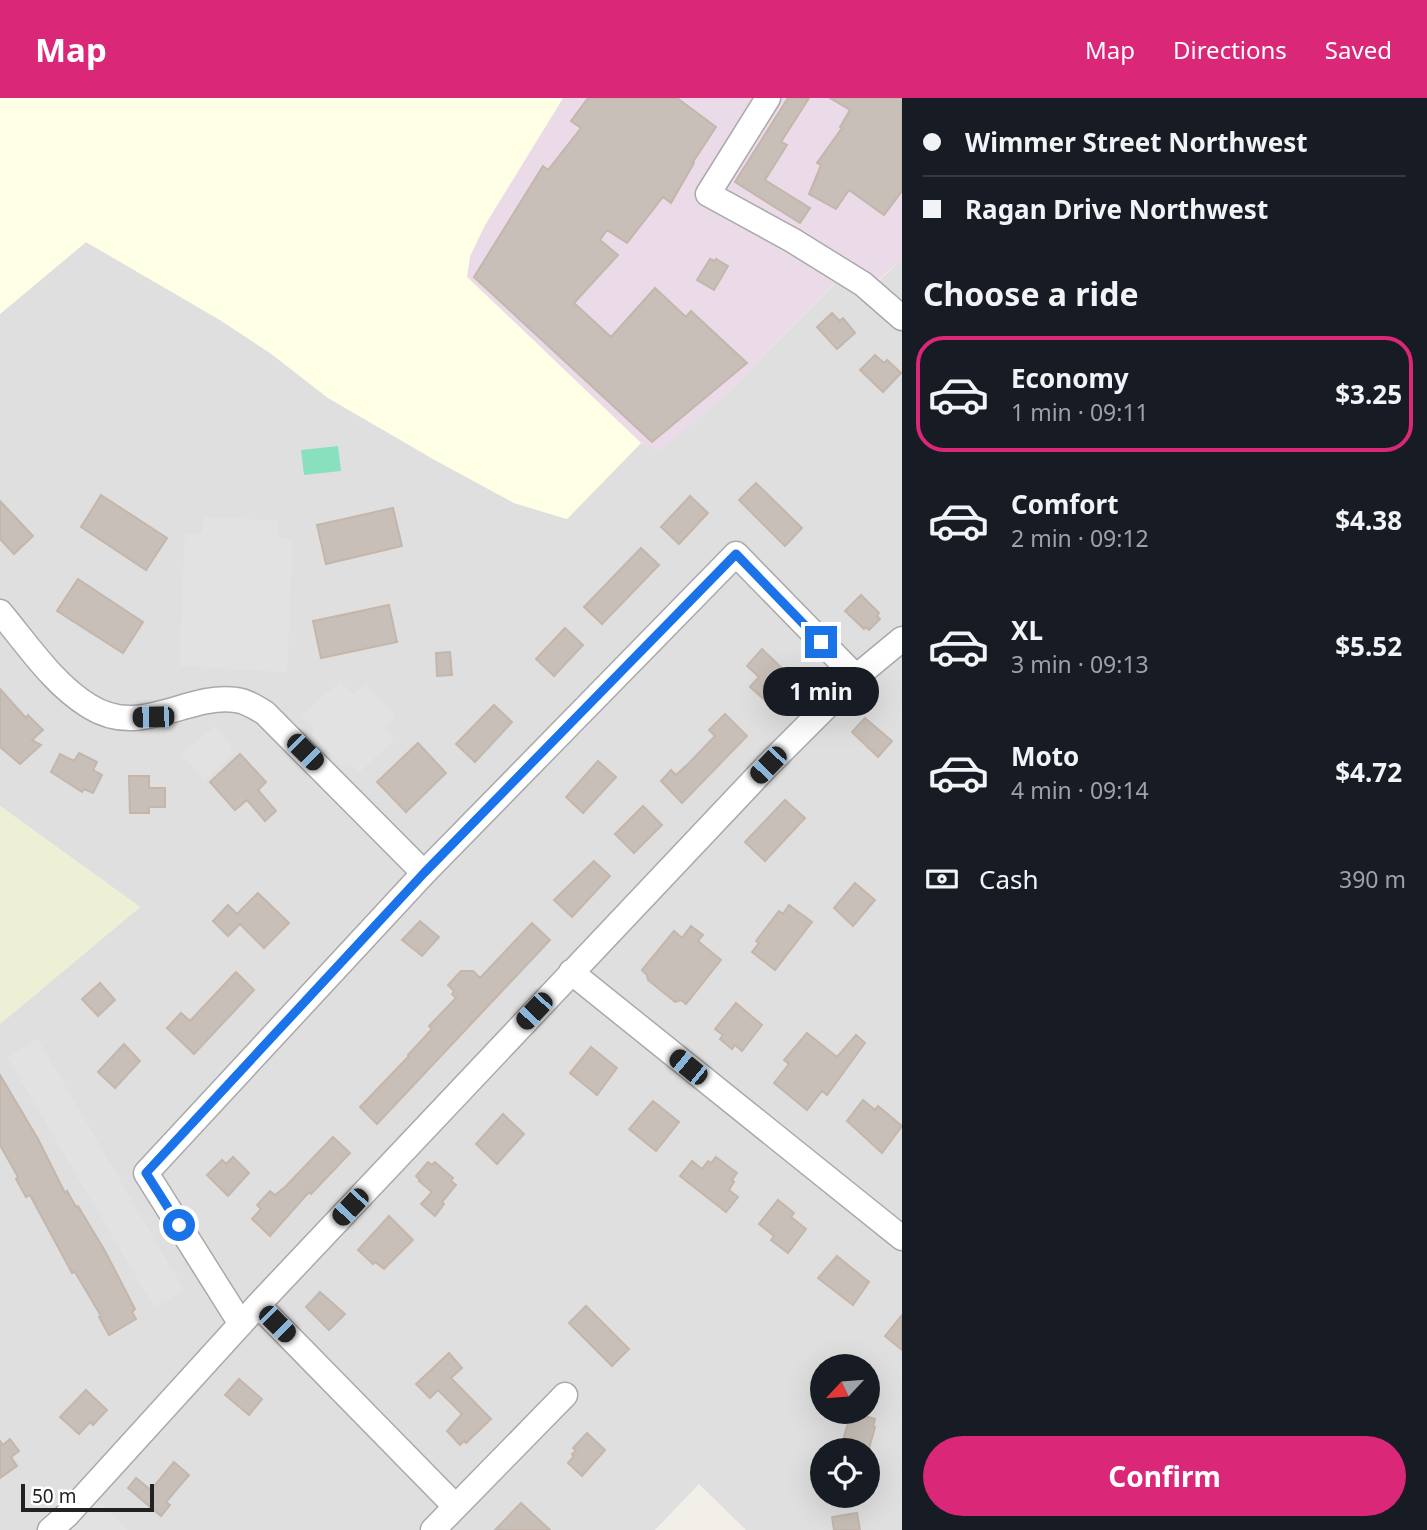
<!DOCTYPE html>
<html lang="en">
<head>
<meta charset="utf-8">
<style>
	:root { --surface:#171b24; --page:#242831; --text:#f1f3f6; --muted:#9ea1a6; --line:#363941; --accent:#db2777 }
	body { margin:0; font-family:"Noto Sans",sans-serif; background:var(--page); color:var(--text); height:100vh; display:flex; flex-direction:column; font-size:26px; white-space:nowrap }
	* { box-sizing:border-box; margin:0 }
	p { font-size:23px; color:var(--muted) }
	.icon { flex:none; width:38px; height:38px; fill:none; stroke:currentColor; stroke-width:2; stroke-linecap:round; stroke-linejoin:round }
	.map { position:relative; flex:1; overflow:hidden }
	.side { display:flex; flex-direction:column; background:var(--surface); width:525px }
	.side>* { flex:none }
	.banner { display:grid; align-content:center; height:154px; padding:0 21px; background:var(--surface) }
	.needle { width:46px; rotate:244deg }
	.fabs { position:absolute; left:810px; top:1256px; display:grid; gap:14px }
	.fabs a { display:grid; place-items:center; width:70px; height:70px; border-radius:50%; background:var(--surface); box-shadow:0 7px 28px #0002; font-size:35px }
	.scale { position:absolute; left:21px; bottom:18px; width:133px; box-sizing:border-box; padding-left:7px; border:4px solid #222; border-top:0; font-size:19px; line-height:24px; white-space:nowrap; color:#222; -webkit-text-stroke:5px #fff; paint-order:stroke }
	.end { position:absolute; width:32px; height:32px; margin:-16px; border:9px solid #1a73e8; background:#fff; box-shadow:0 0 0 4px #fff }
	.from { border-radius:50% }
	.bubble { position:absolute; height:49px; border-radius:24px; background:var(--surface); box-shadow:0 7px 28px #0002; font-size:23px; font-weight:700; line-height:49px; text-align:center }
	.car { position:absolute; width:21px; height:42px; margin:-21px -10px; border-radius:9px; box-shadow:0 0 5px 2px #0007; background:linear-gradient(#222 24%,#8ab4d8 0 40%,#222 0 76%,#8ab4d8 0 86%,#222 0) }
	.banner b { display:flex; align-items:center; gap:24px; height:66px; font-size:26px }
	.banner b+b { border-top:2px solid var(--line) }
	.banner i { width:18px; height:18px; background:var(--text) }
	ul { padding:0; list-style:none }
	li { display:flex; align-items:center; gap:21px; height:116px; margin:0 14px 10px; padding:0 7px; border:4px solid transparent; border-radius:28px }
	li div { flex:1 }
	li b { display:block; font-size:26px }
	li em { font-style:normal; font-weight:700 }
	li.active { border-color:var(--accent) }
	li>.icon { width:63px; height:63px; stroke-width:1.5 }
	h2 { padding:0 21px; font-size:32px; line-height:84px }
	.pay { display:flex; align-items:center; gap:18px; height:77px; padding:0 21px; font-size:26px }
	.pay p { margin-inline-start:auto }
	.cta { display:flex; gap:14px; margin-top:auto; padding:14px 21px }
	.cta a { flex:1; height:80px; border-radius:42px; background:var(--accent); color:#fff; font-size:28px; font-weight:700; line-height:80px; text-align:center }
	header { display:flex; align-items:center; gap:42px; box-sizing:border-box; height:98px; padding:0 35px; background:var(--accent); color:#fff }
	header strong { font-size:33px }
	nav { display:flex; gap:38px; margin-inline-start:auto; font-size:24px }
	main { display:flex; flex:1; min-height:0 }
	.map>svg:first-child { display:block }
	.residential { fill:#e0dfdf; fill-rule:evenodd }
	.industrial { fill:#ebdbe8 }
	.education { fill:#ffffe5 }
	.farmland { fill:#eef0d5 }
	.pitch { fill:#88e0be }
	.parking { fill:#e2e2e2 }
	.building { fill:#c7bfb8; stroke:#c4b6ab; stroke-width:2 }
	.lines { fill:none; stroke-linecap:round; stroke-linejoin:round }
	.minor-casing { stroke:#a9a9a9; stroke-width:27 }
	.minor { stroke:#fff; stroke-width:24 }
	.route { stroke:#1a73e8; stroke-width:9 }
</style>
</head>
<body>
<header>
<strong>Map</strong>
<nav><a>Map</a><a>Directions</a><a>Saved</a></nav>
</header>
<main>
<div class="map">
<svg width="902" height="1432" viewBox="0 0 902 1432">
	<rect width="100%" height="100%" fill="#f2efe9"/>
	<path class="residential" d="M86,144L220,222L433,361L514,405L567,421L641,345L658,353L725,297L837,183L861,200L902,161V1432H746L699,1386L655,1432H0V926L140,809L0,708V216ZM822,1269H868V1314H822ZM822,1353H868V1398H822Z"/>
	<path class="industrial" d="M563,0H902V161L876,184L851,168L725,297L658,354L641,345L467,179L470,158L485,127Z"/>
	<path class="education" d="M0,0H563L485,127L470,158L467,179L641,345L567,421L514,405L433,361L328,300L270,255L220,222L86,144L0,216Z"/>
	<path class="farmland" d="M0,708L140,809L0,926Z"/>
	<path class="pitch" d="M338,348L341,373L304,377L301,352Z"/>
	<path class="parking" d="M204,419L277,423L278,439L293,441L287,574L179,568L185,436L202,435Z
		M340,583L353,596L366,586L396,618L386,629L394,641L359,675L348,666L343,669L311,637L314,631L301,618Z
		M215,628L232,648L229,650L234,655L204,682L181,656Z
		M38,941L184,1192L168,1203L165,1202L154,1209L7,959Z
		M97,1403L109,1414L127,1432H70Z"/>
	<path class="building" d="M588,0H677L716,29L693,64L694,65L671,105L663,99L627,145L607,132L600,142L618,157L574,205L611,239L655,190L686,219L691,213L747,265L652,344L474,179L543,68L548,72L581,30L571,23Z
		M788,0H809L781,44L787,47L765,82L810,110L800,125L735,84Z
		M830,0H902V93L884,117L849,92L836,111L809,96L821,67L817,65L842,30L840,29L850,12Z
		M710,161L715,163L716,161L728,168L714,192L697,182Z
		M832,215L840,223L843,220L855,235L837,251L817,229Z
		M875,257L884,265L887,262L901,275L883,294L860,272Z
		M756,385L802,430L785,448L739,402Z
		M101,397L167,440L146,472L81,429Z
		M690,398L708,415L679,446L661,429Z
		M0,403L33,438L14,456L0,441Z
		M393,410L402,448L326,466L317,427Z
		M641,450L659,467L602,526L584,509Z
		M78,481L143,524L123,555L57,513Z
		M861,497L879,515L877,518L880,521L869,532L866,529L864,531L845,513Z
		M389,507L397,544L321,560L313,523Z
		M565,530L583,547L554,578L536,561Z
		M762,551L792,580L768,605L750,589L759,579L747,568Z
		M450,554L452,577L437,578L436,555Z
		M0,591L26,620L28,617L43,632L32,642L41,647L20,666L0,649Z
		M494,607L512,624L475,664L456,646Z
		M725,616L747,638L682,705L661,683L671,672L676,677L689,665L715,638L709,632Z
		M865,620L892,643L878,659L852,634Z
		M418,645L446,675L406,714L377,684Z
		M79,655L97,664L93,672L102,677L93,695L84,691L82,694L51,674L60,656L74,663Z
		M240,656L266,684L258,692L276,713L265,723L247,702L235,712L210,684Z
		M598,663L616,679L583,715L566,699Z
		M129,678H149V690H165V709H149V715H130Z
		M785,702L805,720L765,763L745,744Z
		M643,708L662,727L634,755L615,736Z
		M594,763L610,778L572,819L554,802Z
		M855,785L875,802L853,828L834,810Z
		M258,795L289,825L264,850L240,826L228,838L213,823L228,807L237,816Z
		M789,807L812,824L775,872L752,854L759,845L756,843L779,813L783,816Z
		M420,823L439,839L422,858L402,842Z
		M532,825L550,842L377,1026L360,1009L409,958L408,957L432,931L429,928L456,900L452,896L454,893L448,887L461,873H473L480,880Z
		M691,828L703,837L698,843L721,862L686,906L681,902L675,904L648,882L647,877L642,872L674,833L682,840Z
		M236,874L254,892L194,956L167,930L181,915L190,923Z
		M100,885L115,902L98,918L82,901Z
		M736,905L762,927L742,953L735,947L732,951L720,941L723,937L715,931Z
		M807,935L837,959L856,937L865,945L827,997L822,993L807,1012L774,985L789,966L784,962Z
		M124,946L140,963L115,990L98,974Z
		M591,949L617,970L597,997L570,975Z
		M0,977L38,1041L65,1095L67,1093L76,1109L78,1108L105,1153L135,1211L132,1214L136,1221L109,1237L99,1219L101,1218L75,1174L72,1175L30,1097L26,1099L16,1081L18,1079L0,1047Z
		M863,1002L875,1012L878,1008L902,1028L882,1055L847,1023Z
		M653,1003L679,1024L656,1053L629,1031Z
		M503,1016L524,1036L497,1066L476,1046Z
		M333,1039L350,1055L311,1096L309,1094L270,1138L252,1121L261,1111L257,1107L270,1093L275,1097L285,1089Z
		M233,1059L249,1075L228,1098L207,1077L222,1062L226,1066Z
		M716,1059L737,1075L732,1082L734,1084L729,1092L738,1099L726,1114L680,1078L692,1063L702,1071L708,1063L711,1065Z
		M428,1064L432,1067L435,1064L453,1080L451,1083L456,1087L442,1104L444,1106L435,1118L421,1106L432,1094L419,1083L420,1082L416,1078Z
		M778,1102L794,1115L791,1119L806,1131L788,1155L771,1142L774,1138L759,1126Z
		M389,1118L413,1142L384,1171L375,1164L373,1166L358,1152Z
		M837,1158L869,1184L853,1207L818,1180Z
		M320,1194L345,1216L329,1232L306,1209Z
		M586,1208L629,1251L612,1268L569,1225Z
		M902,1217V1252L885,1238Z
		M449,1255L462,1270L451,1280L491,1321L466,1345L464,1343L460,1347L447,1333L462,1316L438,1292L430,1300L416,1286Z
		M239,1281L262,1301L249,1317L225,1297Z
		M86,1292L107,1312L93,1327L90,1324L79,1336L60,1319Z
		M851,1314L875,1321L873,1328L875,1329L868,1354L840,1353Z
		M587,1335L605,1352L582,1378L568,1365L574,1358L572,1356L576,1353L573,1350Z
		M10,1341L19,1353L11,1359L17,1368L0,1380V1343L3,1347Z
		M174,1364L189,1377L166,1404L170,1407L161,1418L128,1390L136,1380L151,1392Z
		M521,1405L550,1432H495Z
		M857,1415L860,1432H834L832,1419Z"/>
	<g class="lines">
		<g class="minor-casing">
			<path id="minor" d="M768,0L708,96L792,142L863,186L902,220
				M0,514C27,546 53,586 89,608C141,641 186,595 236,602C246,603 257,610 265,615L424,775
				M571,874L902,1140
				M258,1207L455,1408
				M241,1226L146,1075L424,775L736,456L856,579
				M50,1432L67,1417L258,1207L768,667L856,579L902,541
				M433,1432L565,1297"/>
		</g>
		<use href="#minor" class="minor"/>
	</g>
	<g class="lines">
		<path class="route" d="M179,1127L146,1075L424,775L736,456L821,544"/>
	</g>
</svg>
<div class="fabs">
<a><svg class="needle" viewBox="-14 -14 28 28"><path d="M0-13l5 13h-10z" fill="#e53935"/><path d="M0 13l5-13h-10z" fill="#9ea1a6"/></svg></a>
<a><svg class="icon" aria-label="locate" viewBox="0 0 24 24"><circle cx="12" cy="12" r="6"/><path d="M12 2v4M12 18v4M2 12h4M18 12h4"/></svg></a>
</div>
<div class="scale">50 m</div>
<i class="end from" style="left:179px;top:1127px"></i>
<i class="end" style="left:821px;top:544px"></i>
<div class="bubble" style="left:763px;top:569px;width:116px">1 min</div>
<i class="car" style="left:153px;top:619px;rotate:269deg"></i>
<i class="car" style="left:305px;top:654px;rotate:135deg"></i>
<i class="car" style="left:768px;top:667px;rotate:224deg"></i>
<i class="car" style="left:534px;top:913px;rotate:223deg"></i>
<i class="car" style="left:688px;top:969px;rotate:309deg"></i>
<i class="car" style="left:350px;top:1109px;rotate:223deg"></i>
<i class="car" style="left:277px;top:1226px;rotate:135deg"></i>
</div>
<section class="side">
<div class="banner">
<b><i class="from"></i>Wimmer Street Northwest</b>
<b><i></i>Ragan Drive Northwest</b>
</div>
<h2>Choose a ride</h2>
<ul>
<li class="active"><svg class="icon" aria-label="car" viewBox="0 0 24 24"><path d="M5 17H2v-5l4-1 3-4h7l3 4 3 1v5h-3M9 17h6M6 11h13"/><circle cx="7" cy="17" r="2"/><circle cx="17" cy="17" r="2"/></svg><div><b>Economy</b><p>1 min · 09:11</p></div><em>$3.25</em></li>
<li><svg class="icon" aria-label="car" viewBox="0 0 24 24"><path d="M5 17H2v-5l4-1 3-4h7l3 4 3 1v5h-3M9 17h6M6 11h13"/><circle cx="7" cy="17" r="2"/><circle cx="17" cy="17" r="2"/></svg><div><b>Comfort</b><p>2 min · 09:12</p></div><em>$4.38</em></li>
<li><svg class="icon" aria-label="car" viewBox="0 0 24 24"><path d="M5 17H2v-5l4-1 3-4h7l3 4 3 1v5h-3M9 17h6M6 11h13"/><circle cx="7" cy="17" r="2"/><circle cx="17" cy="17" r="2"/></svg><div><b>XL</b><p>3 min · 09:13</p></div><em>$5.52</em></li>
<li><svg class="icon" aria-label="car" viewBox="0 0 24 24"><path d="M5 17H2v-5l4-1 3-4h7l3 4 3 1v5h-3M9 17h6M6 11h13"/><circle cx="7" cy="17" r="2"/><circle cx="17" cy="17" r="2"/></svg><div><b>Moto</b><p>4 min · 09:14</p></div><em>$4.72</em></li>
</ul>
<div class="pay"><svg class="icon" aria-label="cash" viewBox="0 0 24 24"><path d="M3 7h18v10H3z"/><circle cx="12" cy="12" r="2"/></svg>Cash<p>390 m</p></div>
<div class="cta"><a>Confirm</a></div>
</section>
</main>
</body>
</html>
